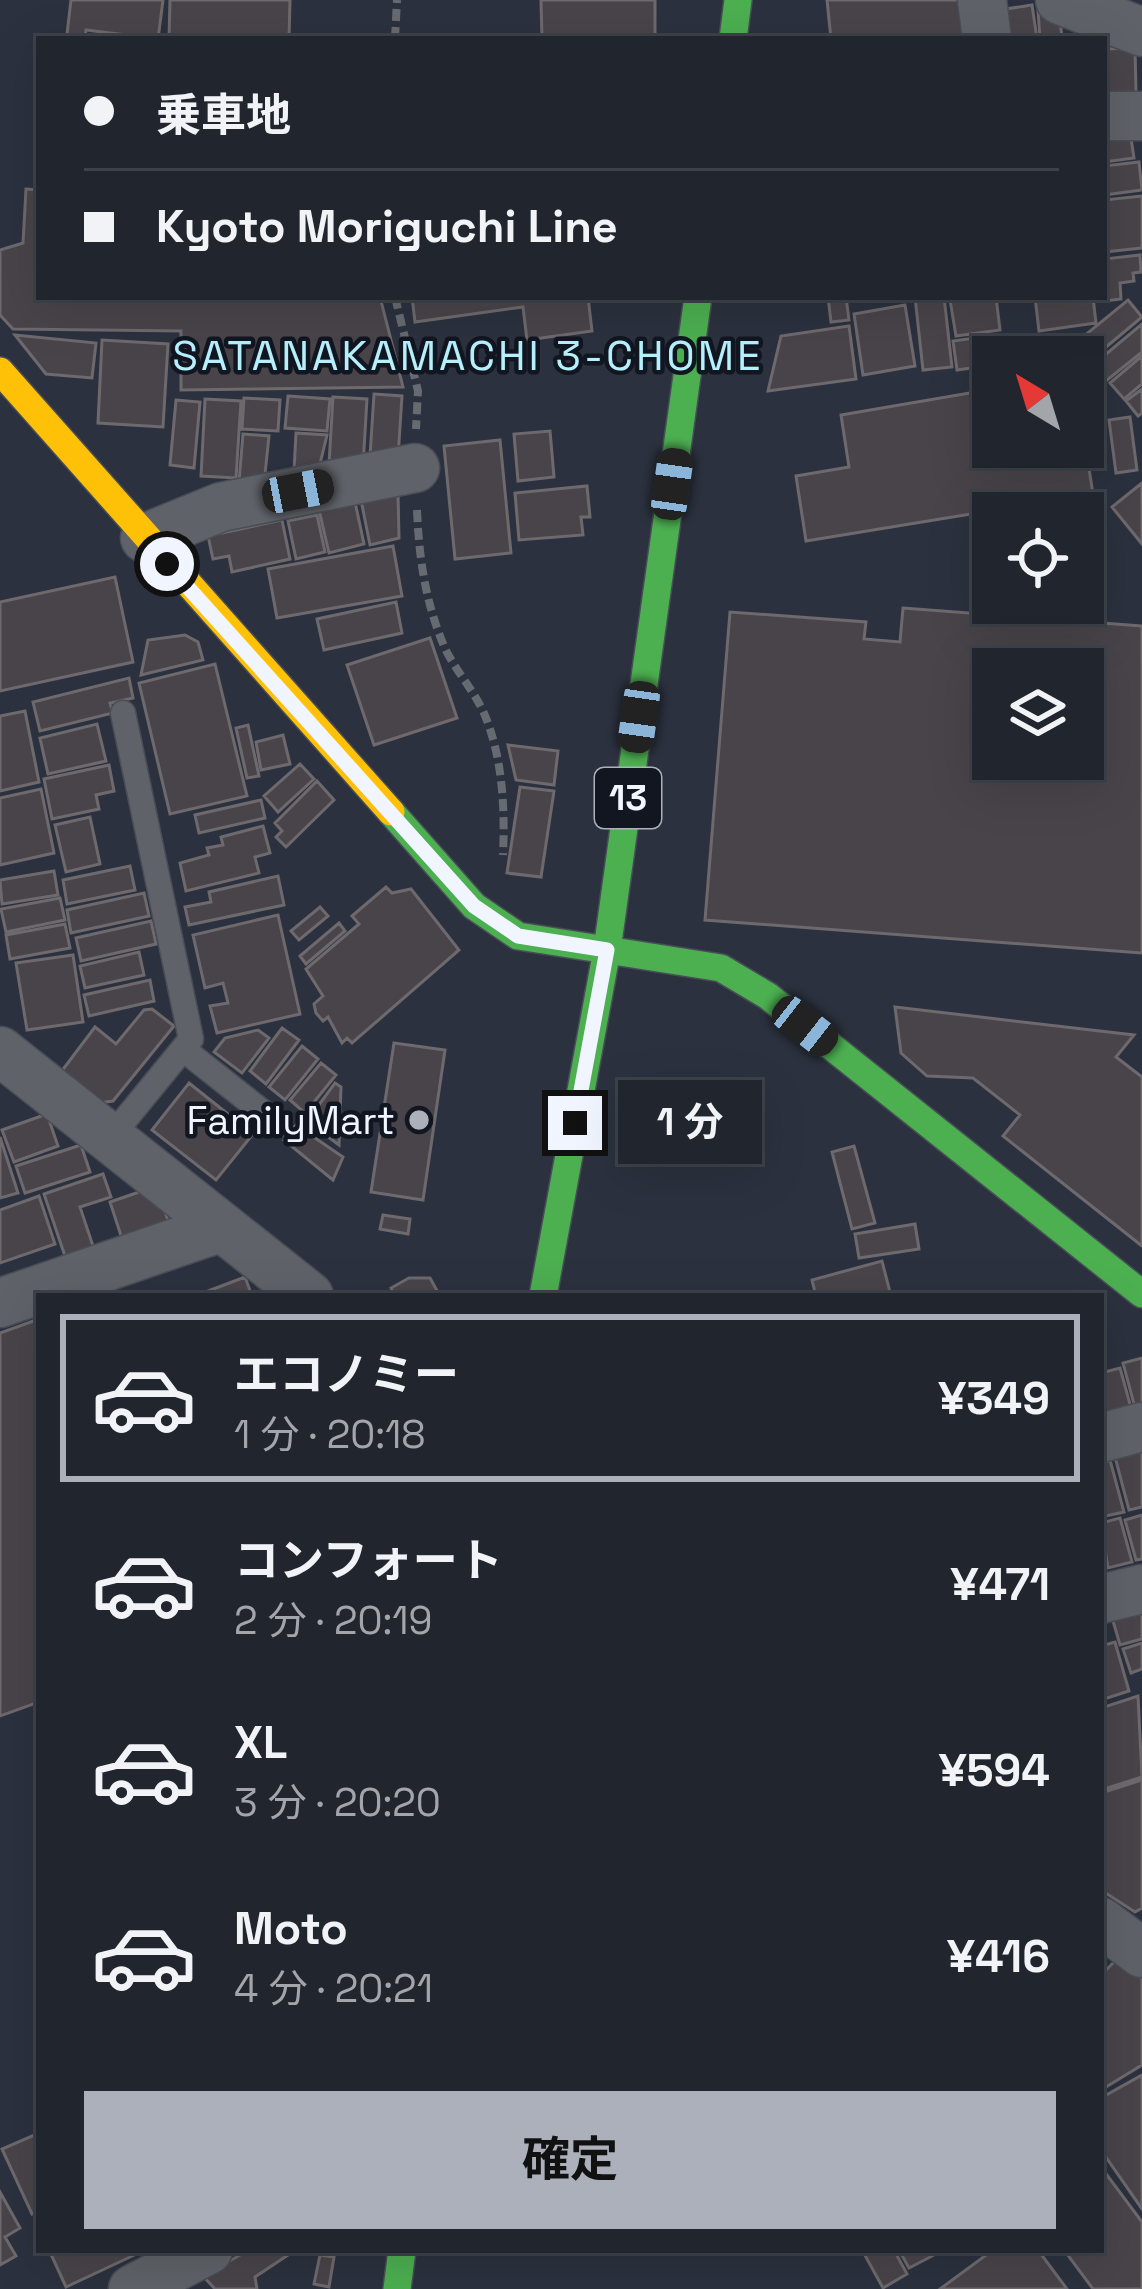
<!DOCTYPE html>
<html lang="ja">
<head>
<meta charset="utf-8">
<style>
	:root { --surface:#20252e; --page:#282d36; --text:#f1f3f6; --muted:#a2a5aa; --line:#3d424a; --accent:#abb0bb }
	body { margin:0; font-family:"Space Grotesk","Noto Sans JP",sans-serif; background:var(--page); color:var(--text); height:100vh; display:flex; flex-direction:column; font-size:45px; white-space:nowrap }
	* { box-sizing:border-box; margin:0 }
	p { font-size:39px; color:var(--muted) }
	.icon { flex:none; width:66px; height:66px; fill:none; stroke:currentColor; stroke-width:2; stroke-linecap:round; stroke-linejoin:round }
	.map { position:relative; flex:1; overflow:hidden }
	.drawer { position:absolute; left:36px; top:1293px; width:1068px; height:960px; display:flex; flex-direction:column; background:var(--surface); border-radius:0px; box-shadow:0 12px 48px #0002,0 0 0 3px var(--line) }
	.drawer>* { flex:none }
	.top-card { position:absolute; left:36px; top:36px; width:1071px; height:264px; border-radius:0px; box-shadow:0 12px 48px #0002,0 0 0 3px var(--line); display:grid; align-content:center; height:264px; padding:0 48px; background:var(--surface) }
	.needle { width:78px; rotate:322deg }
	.tools { position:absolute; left:972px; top:336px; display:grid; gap:24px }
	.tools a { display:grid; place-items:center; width:132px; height:132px; border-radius:0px; background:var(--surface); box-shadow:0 12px 48px #0002,0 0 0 3px var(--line); font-size:60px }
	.end { position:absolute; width:54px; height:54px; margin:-27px; border:15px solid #f0f5ff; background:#111; box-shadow:0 0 0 6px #111 }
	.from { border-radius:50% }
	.bubble { position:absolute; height:84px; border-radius:0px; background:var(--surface); box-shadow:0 12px 48px #0002,0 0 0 3px var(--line); font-size:39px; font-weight:700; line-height:84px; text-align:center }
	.car { position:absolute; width:36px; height:72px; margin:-36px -18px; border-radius:15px; box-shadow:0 0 9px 3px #0007; background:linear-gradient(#222 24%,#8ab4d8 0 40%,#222 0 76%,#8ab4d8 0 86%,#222 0) }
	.top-card b { display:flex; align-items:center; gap:42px; height:114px; font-size:45px }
	.top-card b+b { border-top:3px solid var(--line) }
	.top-card i { width:30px; height:30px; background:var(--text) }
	ul { padding:21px 0 0; list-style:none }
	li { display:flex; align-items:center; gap:36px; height:168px; margin:0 24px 18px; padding:0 24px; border:6px solid transparent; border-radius:0px }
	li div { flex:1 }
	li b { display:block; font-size:45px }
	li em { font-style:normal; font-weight:700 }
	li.active { border-color:var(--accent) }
	li>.icon { width:108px; height:108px; stroke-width:1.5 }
	.primary-button { display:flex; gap:24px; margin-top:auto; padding:24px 48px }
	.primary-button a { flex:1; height:138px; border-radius:0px; background:var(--accent); color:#111; font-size:48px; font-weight:700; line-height:138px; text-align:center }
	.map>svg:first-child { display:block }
	.building { fill:#484449; stroke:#6d696d; stroke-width:3; fill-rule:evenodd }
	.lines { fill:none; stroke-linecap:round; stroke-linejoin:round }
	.lane-casing { stroke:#484d57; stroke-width:27 }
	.street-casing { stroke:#484d57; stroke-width:51 }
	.fast-casing { stroke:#484d57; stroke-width:30 }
	.slow-casing { stroke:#484d57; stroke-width:30 }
	.path { stroke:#676b71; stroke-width:8; stroke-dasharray:12 6; stroke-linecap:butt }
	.lane { stroke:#5f6268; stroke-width:24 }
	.street { stroke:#5f6268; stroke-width:48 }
	.fast { stroke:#4caf50; stroke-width:27 }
	.slow { stroke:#ffc107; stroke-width:27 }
	.route { stroke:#f0f5ff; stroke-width:15 }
	.poi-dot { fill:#abb0bb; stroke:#111621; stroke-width:4.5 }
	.labels { text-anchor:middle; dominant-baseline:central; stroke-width:9; stroke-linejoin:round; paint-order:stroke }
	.shield { fill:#111621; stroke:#adb2bc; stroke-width:3 }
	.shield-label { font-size:36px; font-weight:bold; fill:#f0f5ff }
	.poi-label { font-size:39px; fill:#f0f5ff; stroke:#111621; text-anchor:end }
	.neighbourhood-label { font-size:42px; letter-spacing:3px; fill:#b6f0fc; stroke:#111621 }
</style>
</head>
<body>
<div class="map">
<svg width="1142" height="2289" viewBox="0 0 1142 2289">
	<rect width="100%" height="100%" fill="#2b313e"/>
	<path class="building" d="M71,0H163L158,39L86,30L85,37L67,34Z
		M170,0H290L289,39H169Z
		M541,0H655V39H542Z
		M827,0H966L970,39H831Z
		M1032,5L1037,39H1004L999,10Z
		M1059,8L1062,39H1040L1038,10Z
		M1135,48L1136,92L1104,93V49Z
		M1104,127L1131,138L1134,158L1104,162Z
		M1139,162L1142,190L1104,195V166Z
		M26,189L39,190V297H380L403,387L181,390V331L13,329L0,315V250L23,243Z
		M1142,196V248L1104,252V200Z
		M1140,255L1141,272L1133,273L1134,281L1120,283L1121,299L1104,301V259Z
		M412,297H588L592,331L527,340L523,307L415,322Z
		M828,297H846L849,320L831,322Z
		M915,297H944L952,367L923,370Z
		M996,297L1000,330L956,336L950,300Z
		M1035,297H1093L1096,323L1039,331Z
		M1128,300L1142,317L1087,363L1073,345Z
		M905,305L915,366L863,375L854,314Z
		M1142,324V352L1106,381L1093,365Z
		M849,326L856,379L768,391L781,336Z
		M15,335L96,343L92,378L46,374Z
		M997,335L1000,357H993V365L957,370L953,341Z
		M102,340L168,344L163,427L98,423Z
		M1029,340L1031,357H1004L1003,343Z
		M1142,356V384L1124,399L1110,383Z
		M993,389V447H1083V431L1093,494L806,541L796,476L849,467L841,415Z
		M1142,389V413L1138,416L1126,401Z
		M374,394L402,396L398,458L370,456Z
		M288,396L330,399L327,431L285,428Z
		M333,397L367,399L363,466L329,464Z
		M244,398L280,400L278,431L242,429Z
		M205,399L241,401L236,478L201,476Z
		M176,400L200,402L194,468L170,465Z
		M1130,417L1137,470L1116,473L1109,420Z
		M550,431L554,477L518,481L514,434Z
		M296,433L327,435L318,472L294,471Z
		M243,434L269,436L264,484L239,482Z
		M500,440L511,553L455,559L444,446Z
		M1142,483V544L1112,507Z
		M587,486L590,517H581L583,535L519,540L515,493Z
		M398,492L399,538L370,545L361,500Z
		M355,502L364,544L329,553L319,510Z
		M317,515L325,552L296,559L288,521Z
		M282,520L290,559L232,572L229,556L213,559L208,536Z
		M393,546L402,596L277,618L268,569Z
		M115,577L133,662L0,691V602Z
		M396,602L402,633L324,650L317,619Z
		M903,608L1142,626V953L705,920L730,612L866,622L864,639L900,642ZM993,669H1083V759H993Z
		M185,635L198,642L203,660L141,675L148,640Z
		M430,638L457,718L374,745L347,665Z
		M215,664L247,796L170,814L139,683Z
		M129,678L133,698L110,703L113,713L40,731L33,702Z
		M25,711L39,782L0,791V716Z
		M97,724L106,761L48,774L40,738Z
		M248,725L259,776L247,778L236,728Z
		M283,735L290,764L261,770L256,742Z
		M508,745L558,751L554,785L516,780Z
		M300,764L314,779L278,812L264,796Z
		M109,765L114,791L96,795L99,809L52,819L44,779Z
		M317,781L334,800L286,847L276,837L282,831L275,823Z
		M520,787L554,791L541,877L507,873Z
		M41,789L54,853L0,865V798Z
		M261,800L265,818L199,833L195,815Z
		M90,817L100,864L66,872L55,825Z
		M263,826L270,853L255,857L259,873L186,891L180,863L209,855L207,848L223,845L221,837Z
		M130,866L135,890L67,904L63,880Z
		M54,871L58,895L2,904L0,880Z
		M278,876L284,905L189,925L185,907L211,902L209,892Z
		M386,887L392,893L411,889L459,950L352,1043L347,1038L342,1043L328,1017L323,1021L316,1013L314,1004L323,996L306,969L359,924L352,916Z
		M144,893L149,916L71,933L67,910Z
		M60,898L65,920L6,932L1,909Z
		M320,907L328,916L299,940L291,931Z
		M278,915L300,1014L217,1033L210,1006L228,1003L223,983L205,988L193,935Z
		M151,921L156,944L81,961L76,938Z
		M339,923L345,931L306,964L300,956Z
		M65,924L70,948L10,959L6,935Z
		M139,952L144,975L85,988L80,966Z
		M73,955L83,1022L27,1030L16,963Z
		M150,980L154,1001L89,1016L84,995Z
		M895,1007L1134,1035L1116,1057L1142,1077V1246L1003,1136L1020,1115L973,1078L927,1076L901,1053Z
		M152,1009L174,1026L113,1101L100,1103L61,1072L95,1027L116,1044L144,1010Z
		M282,1028L299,1040L266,1084L250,1071Z
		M258,1030L269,1038L242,1073L214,1052L225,1038Z
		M394,1043L445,1050L423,1200L371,1192Z
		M302,1046L318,1059L285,1100L269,1087Z
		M321,1063L336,1075L305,1113L290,1100Z
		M189,1083L253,1134L216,1180L152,1130Z
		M335,1083L341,1087L339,1145L307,1121Z
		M47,1114L58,1146L14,1162L2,1130Z
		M296,1125L343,1157L333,1180L284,1140Z
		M0,1137L18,1193L0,1198Z
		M81,1145L90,1172L25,1193L16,1166Z
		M854,1146L875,1223L852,1229L832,1152Z
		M103,1174L111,1197L80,1207L96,1255L68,1265L44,1194Z
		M148,1189L160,1197L173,1235L126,1251L110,1202Z
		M39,1196L55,1244L0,1263V1210Z
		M383,1215L410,1219L408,1234L380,1229Z
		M915,1224L919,1249L859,1258L855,1234Z
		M882,1261L891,1296H816L812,1280Z
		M245,1277L252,1296L263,1291L269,1296H195Z
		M409,1278H430L440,1296H395L391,1288Z
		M39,1319V1702L0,1716V1333Z
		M1142,1358V1418L1138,1419L1123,1363Z
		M1120,1368L1133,1415L1105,1423L1101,1373Z
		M1142,1450V1507L1129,1510L1115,1457Z
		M1110,1460L1124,1512L1101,1517V1463Z
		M1142,1515V1559L1136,1560L1125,1520Z
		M1120,1518L1132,1562L1108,1568L1101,1523Z
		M1142,1599V1639L1120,1645L1109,1607Z
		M1115,1642L1129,1691L1101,1700V1646Z
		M1142,1643V1669L1131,1673L1123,1649Z
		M1138,1696L1142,1777L1101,1790V1708Z
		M1142,1780V1908L1135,1912L1101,1890V1793Z
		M1128,1948L1142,1962V2065L1101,2090V1975Z
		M1142,2075V2209L1101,2150V2098Z
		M39,2133V2211L32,2214L2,2149Z
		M1101,2167L1142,2222V2289H1093L1064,2250H1101Z
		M0,2192L20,2228L5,2237L16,2256L0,2265Z
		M49,2250H145L66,2287Z
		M249,2250H285L288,2255L255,2277L257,2289H215L203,2276Z
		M862,2250H894L907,2274L883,2288Z
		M899,2250H931L934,2255L909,2268Z
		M993,2250H1038L1067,2289H940Z
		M320,2255L334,2257L329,2287L314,2284Z"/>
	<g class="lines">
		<g class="lane-casing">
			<path id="lane" d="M183,1049L279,1125
				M110,1138L191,1039L123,713"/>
		</g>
		<g class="street-casing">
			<path id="street" d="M982,0L987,39
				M1060,0L1142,32
				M1104,116H1142
				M145,538L221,507L415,468
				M0,1051L309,1296
				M0,1303L222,1227
				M1101,1438L1142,1427
				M1101,1599L1142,1589
				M1101,1922L1142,1953
				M133,2289L208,2250"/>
		</g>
		<g class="fast-casing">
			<path id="fast" d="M733,39L738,0
				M391,812L474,906L518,936L721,968L768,996L1142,1294
				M543,1296L607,950L698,297
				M397,2289L402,2250"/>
		</g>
		<g class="slow-casing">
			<path id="slow" d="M0,371L391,812"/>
		</g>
		<path class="path" d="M395,39L397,0
			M395,297L418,391L416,429
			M417,510C419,557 425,601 444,646C455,671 476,692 486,718C503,761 505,811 503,855"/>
		<use href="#lane" class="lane"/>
		<use href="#street" class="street"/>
		<use href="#fast" class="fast"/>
		<use href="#slow" class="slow"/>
	</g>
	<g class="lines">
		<path class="route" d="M167,564L474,906L518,936L607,950L575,1123"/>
	</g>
	<circle class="poi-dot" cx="419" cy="1120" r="12"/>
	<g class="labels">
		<rect class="shield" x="595" y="768" width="66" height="60" rx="9"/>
		<g class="shield-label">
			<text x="628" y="798">13</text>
		</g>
		<g class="poi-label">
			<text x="395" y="1120">FamilyMart</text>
		</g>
		<g class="neighbourhood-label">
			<text x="468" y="355">SATANAKAMACHI 3-CHOME</text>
		</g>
	</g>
</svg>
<div class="tools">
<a><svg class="needle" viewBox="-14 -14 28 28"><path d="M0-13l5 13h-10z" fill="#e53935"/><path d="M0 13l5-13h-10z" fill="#a2a5aa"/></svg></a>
<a><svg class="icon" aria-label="locate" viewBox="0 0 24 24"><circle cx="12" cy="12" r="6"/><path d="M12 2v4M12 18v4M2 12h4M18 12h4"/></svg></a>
<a><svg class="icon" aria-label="layers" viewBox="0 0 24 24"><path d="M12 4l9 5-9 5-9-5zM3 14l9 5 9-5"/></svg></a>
</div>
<i class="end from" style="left:167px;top:564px"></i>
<i class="end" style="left:575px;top:1123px"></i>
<div class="bubble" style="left:618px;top:1080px;width:144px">1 分</div>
<i class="car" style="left:672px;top:484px;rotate:8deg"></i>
<i class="car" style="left:298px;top:491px;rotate:79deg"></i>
<i class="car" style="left:639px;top:717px;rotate:188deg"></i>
<i class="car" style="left:805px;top:1026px;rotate:128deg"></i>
<div class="top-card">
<b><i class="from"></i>乗車地</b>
<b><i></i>Kyoto Moriguchi Line</b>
</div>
<section class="drawer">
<ul>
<li class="active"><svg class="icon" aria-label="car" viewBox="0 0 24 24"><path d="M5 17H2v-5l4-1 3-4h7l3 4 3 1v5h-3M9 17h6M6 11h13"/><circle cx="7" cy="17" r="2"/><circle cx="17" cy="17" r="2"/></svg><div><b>エコノミー</b><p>1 分 · 20:18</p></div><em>¥349</em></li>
<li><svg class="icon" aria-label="car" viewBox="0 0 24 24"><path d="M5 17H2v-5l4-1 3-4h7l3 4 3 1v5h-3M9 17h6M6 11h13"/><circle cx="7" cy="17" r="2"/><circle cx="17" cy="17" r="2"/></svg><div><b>コンフォート</b><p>2 分 · 20:19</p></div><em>¥471</em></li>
<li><svg class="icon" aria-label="car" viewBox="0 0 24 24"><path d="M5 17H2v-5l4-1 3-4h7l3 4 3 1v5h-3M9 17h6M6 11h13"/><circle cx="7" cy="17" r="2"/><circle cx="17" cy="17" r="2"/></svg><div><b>XL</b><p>3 分 · 20:20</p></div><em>¥594</em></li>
<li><svg class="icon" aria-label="car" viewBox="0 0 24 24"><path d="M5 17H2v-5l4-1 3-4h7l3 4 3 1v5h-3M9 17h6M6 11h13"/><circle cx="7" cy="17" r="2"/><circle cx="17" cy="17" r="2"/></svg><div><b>Moto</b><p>4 分 · 20:21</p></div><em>¥416</em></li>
</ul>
<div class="primary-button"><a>確定</a></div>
</section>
</div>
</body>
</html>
